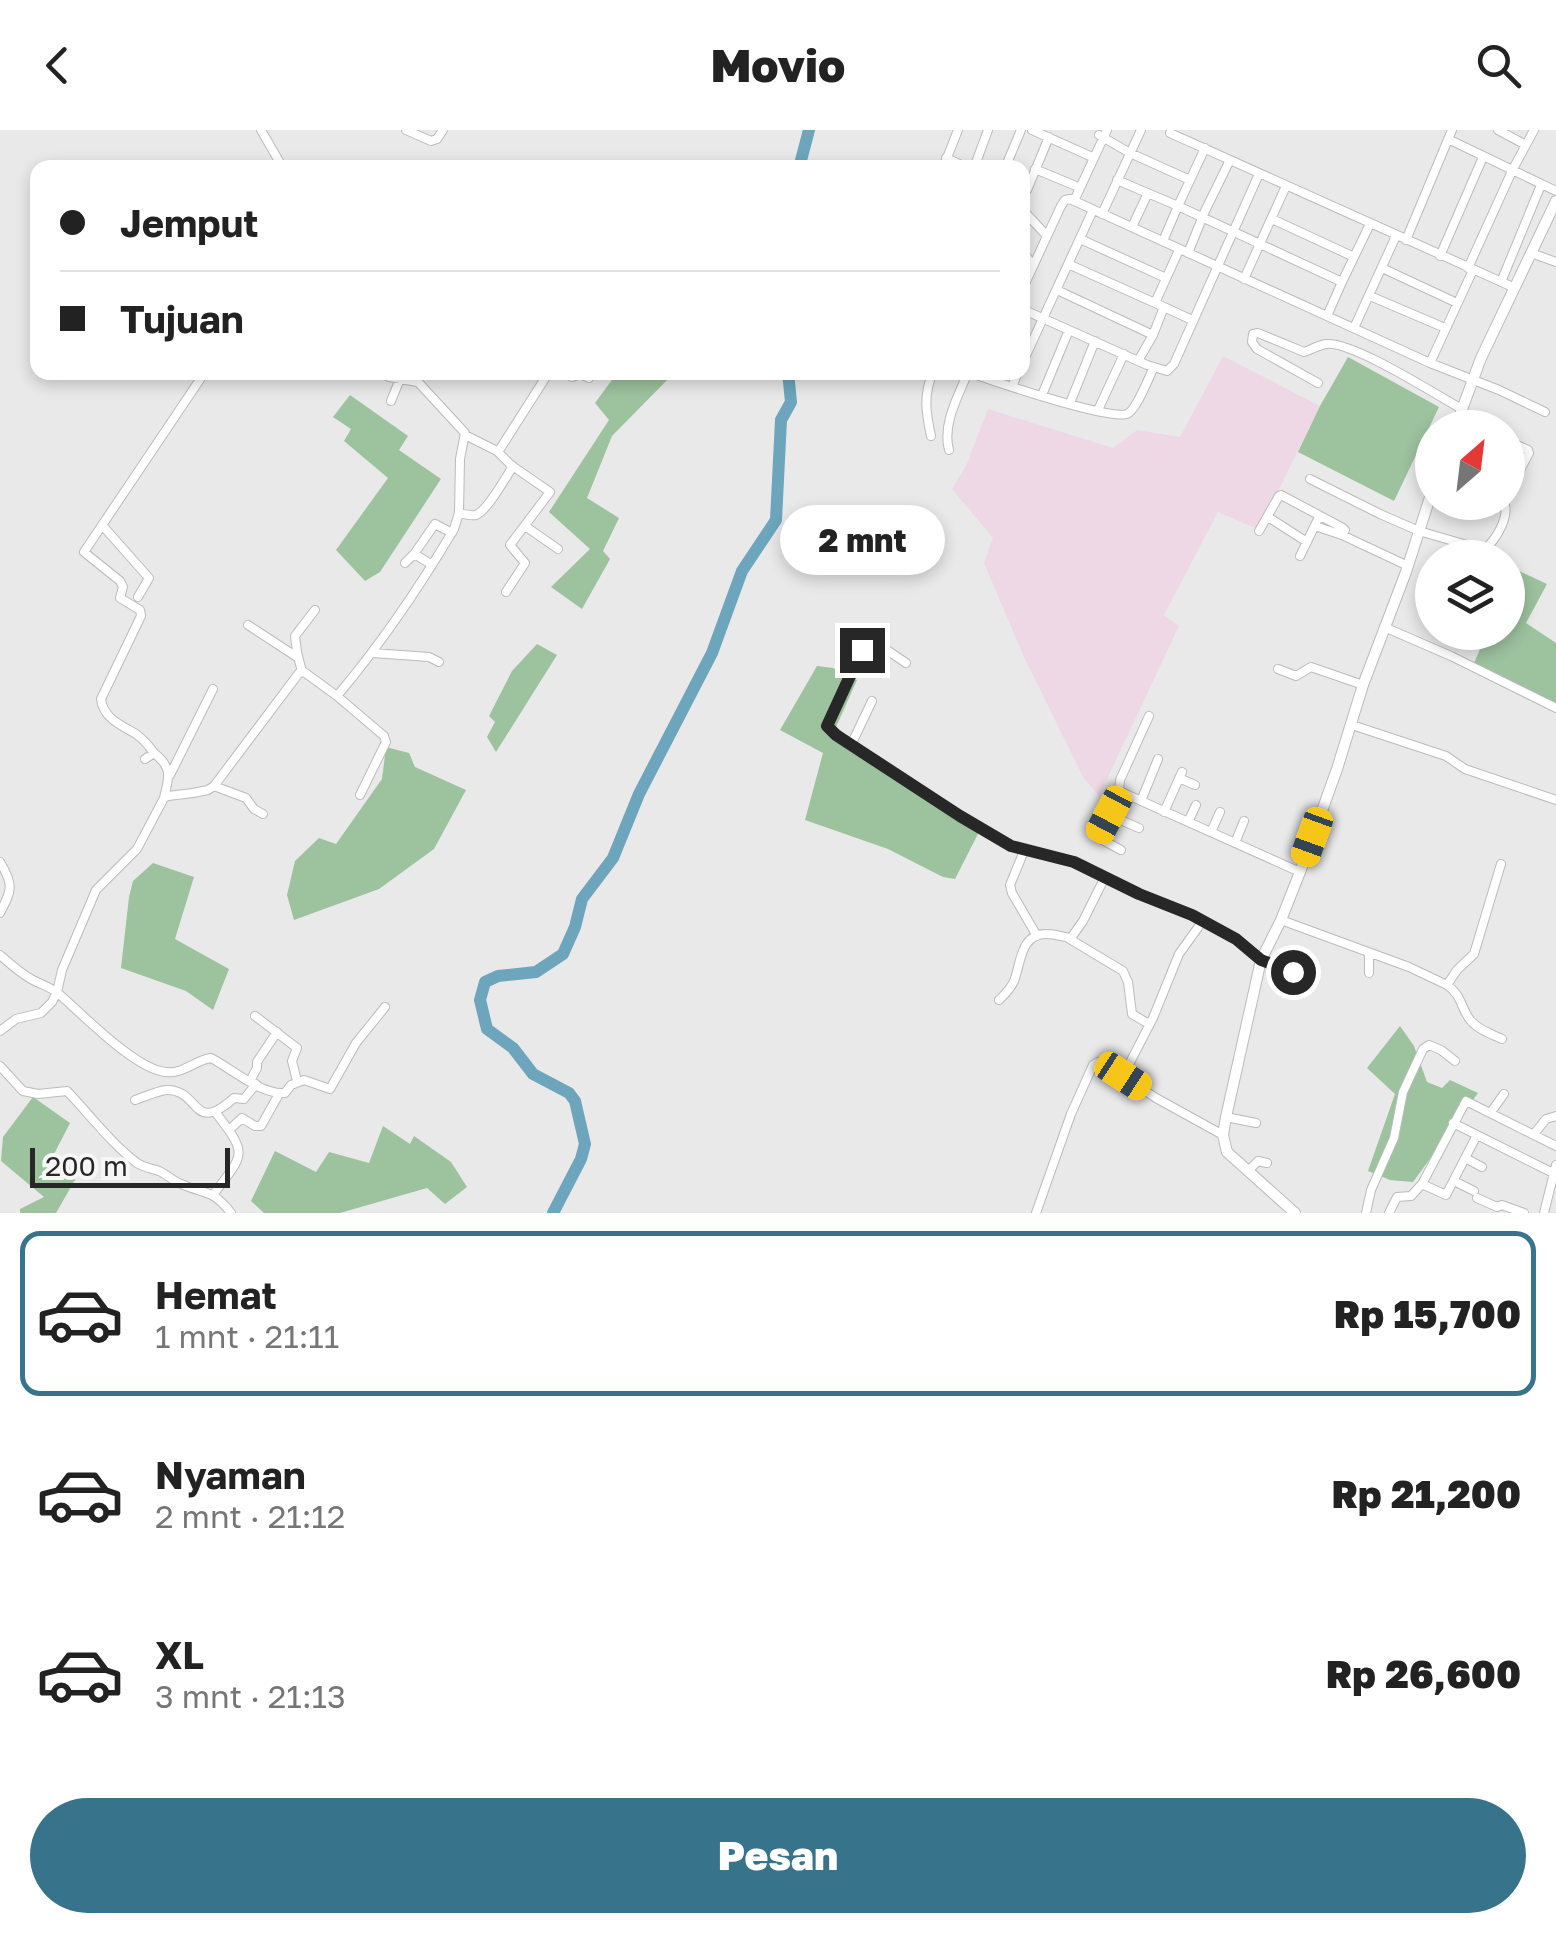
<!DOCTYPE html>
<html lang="id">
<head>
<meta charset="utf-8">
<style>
	:root { --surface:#fff; --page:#f2f2f2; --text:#222; --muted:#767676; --line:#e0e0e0; --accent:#37738b }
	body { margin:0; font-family:"Golos Text",sans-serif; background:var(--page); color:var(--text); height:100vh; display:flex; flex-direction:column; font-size:38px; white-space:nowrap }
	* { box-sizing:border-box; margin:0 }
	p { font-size:32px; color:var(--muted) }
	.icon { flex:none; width:55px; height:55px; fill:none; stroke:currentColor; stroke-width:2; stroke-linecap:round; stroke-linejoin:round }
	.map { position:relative; height:1083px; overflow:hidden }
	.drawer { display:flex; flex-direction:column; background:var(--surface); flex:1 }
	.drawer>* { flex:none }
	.top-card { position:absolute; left:30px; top:30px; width:1000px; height:220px; border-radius:20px; box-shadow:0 5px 15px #0003; display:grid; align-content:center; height:220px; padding:0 30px; background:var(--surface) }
	.needle { width:65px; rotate:28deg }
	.controls { position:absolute; left:1415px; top:280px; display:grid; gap:20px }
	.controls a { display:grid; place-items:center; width:110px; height:110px; border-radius:50%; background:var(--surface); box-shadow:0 5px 15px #0003; font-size:50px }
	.scale { position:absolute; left:30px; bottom:25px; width:200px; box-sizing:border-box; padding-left:10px; border:5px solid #272727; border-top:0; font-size:28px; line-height:35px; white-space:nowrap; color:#272727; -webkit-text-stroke:8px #f6f6f7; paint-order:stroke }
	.end { position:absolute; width:45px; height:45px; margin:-22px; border:12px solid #272727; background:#fff; box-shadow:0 0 0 5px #fff }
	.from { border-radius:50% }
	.bubble { position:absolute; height:70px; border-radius:35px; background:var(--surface); box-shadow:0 5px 15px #0003; font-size:32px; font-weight:800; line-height:70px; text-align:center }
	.car { position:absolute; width:30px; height:60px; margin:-30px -15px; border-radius:12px; box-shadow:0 0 8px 2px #0007; background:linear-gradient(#f5c518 24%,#345 0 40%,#f5c518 0 76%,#345 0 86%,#f5c518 0) }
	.top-card b { display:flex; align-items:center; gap:35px; height:95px; font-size:38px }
	.top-card b+b { border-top:2px solid var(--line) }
	.top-card i { width:25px; height:25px; background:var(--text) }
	ul { padding:18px 0 0; list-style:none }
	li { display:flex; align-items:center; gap:30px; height:165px; margin:0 20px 15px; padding:0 10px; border:5px solid transparent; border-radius:20px }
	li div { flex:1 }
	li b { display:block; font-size:38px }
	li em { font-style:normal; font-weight:800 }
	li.on { border-color:var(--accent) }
	li>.icon { width:90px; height:90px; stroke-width:1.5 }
	.cta { display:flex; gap:20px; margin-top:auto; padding:20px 30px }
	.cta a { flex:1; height:115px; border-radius:60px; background:var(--accent); color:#fff; font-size:40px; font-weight:800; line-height:115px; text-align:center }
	header { display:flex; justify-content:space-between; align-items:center; height:130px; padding:0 30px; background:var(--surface); font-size:45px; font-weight:800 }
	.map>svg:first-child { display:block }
	.industrial { fill:#eed8e5 }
	.green { fill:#9dc29e }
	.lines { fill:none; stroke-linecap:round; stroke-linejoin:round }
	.river { stroke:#6ca5bc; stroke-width:12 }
	.street-casing { stroke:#bbbbbc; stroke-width:10 }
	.secondary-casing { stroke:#bbbbbc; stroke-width:12 }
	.street { stroke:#fff; stroke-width:8 }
	.secondary { stroke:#fff; stroke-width:10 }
	.route { stroke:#272727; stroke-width:12 }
</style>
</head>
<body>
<header><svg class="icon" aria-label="back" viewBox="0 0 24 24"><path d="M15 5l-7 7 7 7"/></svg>Movio<svg class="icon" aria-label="search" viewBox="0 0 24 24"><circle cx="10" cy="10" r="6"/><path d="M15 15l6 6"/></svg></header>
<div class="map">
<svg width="1556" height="1083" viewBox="0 0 1556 1083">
	<rect width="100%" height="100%" fill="#e9e9ea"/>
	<path class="industrial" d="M1223,226L1320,276L1259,400L1218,382L1164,485L1179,496L1099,666L1083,647L1024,527L984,433L993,408L952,359L966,336L988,279L1113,318L1137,300L1180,307Z"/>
	<path class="green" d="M1348,227L1439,277L1394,371L1298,322L1320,276Z
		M617,243H674L612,306L587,368L619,388L603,421L610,429L582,479L551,457L590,419L549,382L609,290L595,273Z
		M350,265L408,306L399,320L441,349L380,442L365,451L336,420L388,348L344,311L351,299L333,287Z
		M1515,439L1547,454L1526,493L1556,513V575L1521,560L1474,533L1487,503L1508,502V455Z
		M537,514L557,525L496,622L487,607L495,592L489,586L512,541Z
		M817,536L833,538L857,550L832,606L910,650L982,696L955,749L943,747L888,719L805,690L823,623L780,600Z
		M386,617L409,623L415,637L466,660L434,719L379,759L294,790L287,765L295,731L319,708L336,714L382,649Z
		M153,733L194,747L175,809L229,839L213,880L186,861L121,838L129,767L133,751Z
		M1400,896L1414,916L1427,952L1442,958L1450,950L1478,963L1413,1052L1390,1050L1368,1041L1395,964L1367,938Z
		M33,967L70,993L53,1026L79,1043L56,1083H20V1079L44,1067L1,1031L3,1007Z
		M383,996L410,1014L414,1006L451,1032L467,1057L445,1074L427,1058L340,1083H264L251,1071L275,1021L316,1042L329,1022L369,1033Z"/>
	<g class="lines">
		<path class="river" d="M799,38L809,0
			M553,1083L581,1029L585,1014L575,971L569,963L533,944L513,918L487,899L480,870L485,852L498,846L536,842L563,824L575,797L582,769L613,728L639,664L712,523L742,441L776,390L781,290L791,272L788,242"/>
		<g class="street-casing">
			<path id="street" d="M261,0L283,38
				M406,0L431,11L437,9L443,0
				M1032,0L1090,26
				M1498,0L1526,15
				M1170,3L1515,158
				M1099,5L1130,23L1190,50
				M1448,9L1556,61
				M1205,18L1178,76L1342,152L1327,186
				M946,28L968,38
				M943,38L958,0
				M974,38L988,0
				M1005,38L1021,0
				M1035,39L1076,56
				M1117,50L1178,76L1163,111
				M1022,60H1027L1049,7
				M1074,71L1107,0
				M1022,79L1047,106
				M1102,84L1141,0
				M1272,89L1354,127
				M1132,97L1148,63
				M1080,109L1166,148
				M1406,110L1452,0
				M1022,120L1033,136
				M1188,123L1205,81L1230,30
				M1531,123L1556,132
				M1440,126L1483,27
				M1068,134L1164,177
				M1382,138L1457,173
				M1468,138L1513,39L1534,0
				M1244,149L1286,56
				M1342,152L1370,94
				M1501,152L1541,55
				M1022,160L1061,76L1065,70L1070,69L1430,233L1499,260L1545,282
				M1057,160L1153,205
				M1370,166L1445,198
				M1155,173L1179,120
				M1022,179L1147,235L1167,241L1174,234L1259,44
				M1354,198L1396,106
				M1138,231L1153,205L1164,177L1192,190
				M1430,233L1473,140
				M1022,234L1093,80
				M564,242L572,247L580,244L589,248
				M1318,253L1257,219L1252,212L1253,204L1258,203L1304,222C1310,220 1319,215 1326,214C1353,211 1436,265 1462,279
				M1012,257L1018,242
				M1042,265L1069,200
				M391,271L400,249
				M1070,273L1095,211
				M1098,280L1124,224
				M1459,288L1480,298
				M465,305L497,321L500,319L549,242
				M931,306C926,283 923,265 933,242
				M1508,311L1528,320L1529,323L1513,353H1508
				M949,320C942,294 958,267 968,242C993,251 1108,290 1127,284C1136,281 1149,247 1154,237
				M497,321L511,335L550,362L510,415L525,433L506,462
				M1310,349L1380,384L1419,401L1484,420C1496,410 1508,389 1505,375L1500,372
				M459,383C463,384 471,386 476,385C488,380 506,347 513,336
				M1268,387L1307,412
				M102,395L149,448L138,467
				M525,396L558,419
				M1315,396L1342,405
				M1259,401L1279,366L1281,365L1343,398L1345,400L1342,405L1408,436
				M414,424L435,394L452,403
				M1300,426L1319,387
				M405,433L414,424L431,434
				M248,495L297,527
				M1384,497L1451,526L1556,578
				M373,523L429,527L439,532
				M1278,539L1296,546L1311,537L1363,555
				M302,542L297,522L295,506L315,480
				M337,566L384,606L386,612L360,665
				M872,571L851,615L960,686L1011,716L1074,732L1139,764L1191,785L1236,809L1261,830L1307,848
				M1149,586L1120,650L1119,661L1300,742
				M1352,595L1446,626L1465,639L1556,670
				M851,615L827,596L863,520L869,513L887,520L906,533
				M154,623C149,616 143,609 136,604C121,595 103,588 101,569L141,486L140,480L120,468L123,457L120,451L84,422L205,242
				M145,629L154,623C173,638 169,647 164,668
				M170,645L213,559
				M1179,648L1195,655
				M214,656L246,668L254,679L263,684
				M1119,661L1097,707L1121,720
				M1141,671L1158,629
				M1164,682L1182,642
				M1109,685L1139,698
				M1188,692L1196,675
				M1211,702L1220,682
				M1235,713L1244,691
				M1024,721L1010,755L1012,763L1037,806
				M0,732C14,755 12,760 0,783
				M1281,790L1409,837L1447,855L1457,840L1474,824L1501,734
				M1068,808L1123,841L1128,852L1132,884L1149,894
				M0,825C9,833 20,843 31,849C40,854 51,857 59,864C82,884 136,940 166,942C184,944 195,930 211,928C232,939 261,965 285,963L291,955L304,950L330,959L356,913L385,877
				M1369,843V824
				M1447,855C1463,866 1460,878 1471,891C1479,900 1491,904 1502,909
				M999,870C1005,864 1010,860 1014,851C1021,834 1020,803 1047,804C1055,804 1063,807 1071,808L1083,791L1105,747
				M255,886L297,918L292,931L297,951
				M0,901L16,889L41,883L52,872L57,862L62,840L96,760L137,719L164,668L168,666L193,663L208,660L214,656L299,543L304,542L337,566C381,514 419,458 454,399L459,383L460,329L465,303L418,252L389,247L381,242
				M0,936L23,961L38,964L67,961C90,985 110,1012 137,1033C145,1038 151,1038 159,1041C166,1044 172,1050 179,1053C204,1065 212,1058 231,1083
				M1123,946L1153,888L1179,824L1202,792
				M250,951L257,938V932L277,902
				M135,970C144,967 157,961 166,960C201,959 191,1006 234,968L244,969L256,954
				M1491,982L1504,964
				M1226,987L1256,993
				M1453,993L1553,1043
				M229,1000L242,988L255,996H261L279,964
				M1534,1004L1546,989L1556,986
				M1465,1028L1482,1037
				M1248,1041L1258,1031L1267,1033
				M1454,1051L1474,1061
				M1422,1054L1446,1065L1477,1005
				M213,1065C244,1023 249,1026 216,983
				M1477,1068L1497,1077L1502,1075L1524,1083
				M1036,1083L1071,984L1093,935L1098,932L1103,933L1156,968L1223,1005
				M1366,1083L1371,1060L1394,1008L1403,962L1423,919L1429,915L1441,920L1455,931
				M1389,1083L1397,1067L1411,1066L1422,1054L1466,971L1556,1016
				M1544,1083L1556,1035"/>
		</g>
		<g class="secondary-casing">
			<path id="secondary" d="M1455,298L1481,228L1556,71
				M1295,1083L1227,1022L1223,1005L1226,987L1261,830L1281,790L1300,742L1337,639L1363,555L1406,442L1432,361"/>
		</g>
		<use href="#street" class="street"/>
		<use href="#secondary" class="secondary"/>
	</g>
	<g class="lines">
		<path class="route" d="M862,520L827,596L836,605L960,686L1011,716L1074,732L1139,764L1192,785L1236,809L1261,830L1293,842"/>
	</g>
</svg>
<div class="controls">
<a><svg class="needle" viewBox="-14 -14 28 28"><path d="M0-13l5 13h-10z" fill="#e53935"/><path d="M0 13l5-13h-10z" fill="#767676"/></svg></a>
<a><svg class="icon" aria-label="layers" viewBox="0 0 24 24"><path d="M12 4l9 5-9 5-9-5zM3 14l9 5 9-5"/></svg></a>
</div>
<div class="scale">200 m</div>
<i class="end from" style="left:1293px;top:842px"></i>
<i class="end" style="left:862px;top:520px"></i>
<div class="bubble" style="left:780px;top:375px;width:165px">2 mnt</div>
<i class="car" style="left:1109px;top:685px;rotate:208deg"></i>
<i class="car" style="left:1312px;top:707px;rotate:200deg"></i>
<i class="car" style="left:1123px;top:946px;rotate:123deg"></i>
<div class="top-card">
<b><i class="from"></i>Jemput</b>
<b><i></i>Tujuan</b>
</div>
</div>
<section class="drawer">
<ul>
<li class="on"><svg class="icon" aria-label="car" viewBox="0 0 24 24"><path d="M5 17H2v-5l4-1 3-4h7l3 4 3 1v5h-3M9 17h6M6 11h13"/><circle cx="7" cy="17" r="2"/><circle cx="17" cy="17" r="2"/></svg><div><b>Hemat</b><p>1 mnt · 21:11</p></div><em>Rp 15,700</em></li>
<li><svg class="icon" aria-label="car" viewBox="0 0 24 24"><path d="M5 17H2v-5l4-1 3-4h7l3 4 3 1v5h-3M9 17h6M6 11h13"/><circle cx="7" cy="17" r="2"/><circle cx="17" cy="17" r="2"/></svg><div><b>Nyaman</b><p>2 mnt · 21:12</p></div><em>Rp 21,200</em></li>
<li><svg class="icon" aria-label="car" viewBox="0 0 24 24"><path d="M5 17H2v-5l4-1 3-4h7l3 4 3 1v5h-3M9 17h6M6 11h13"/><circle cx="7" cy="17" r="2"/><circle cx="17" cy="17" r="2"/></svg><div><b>XL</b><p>3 mnt · 21:13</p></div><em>Rp 26,600</em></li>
</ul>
<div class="cta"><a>Pesan</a></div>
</section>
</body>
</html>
